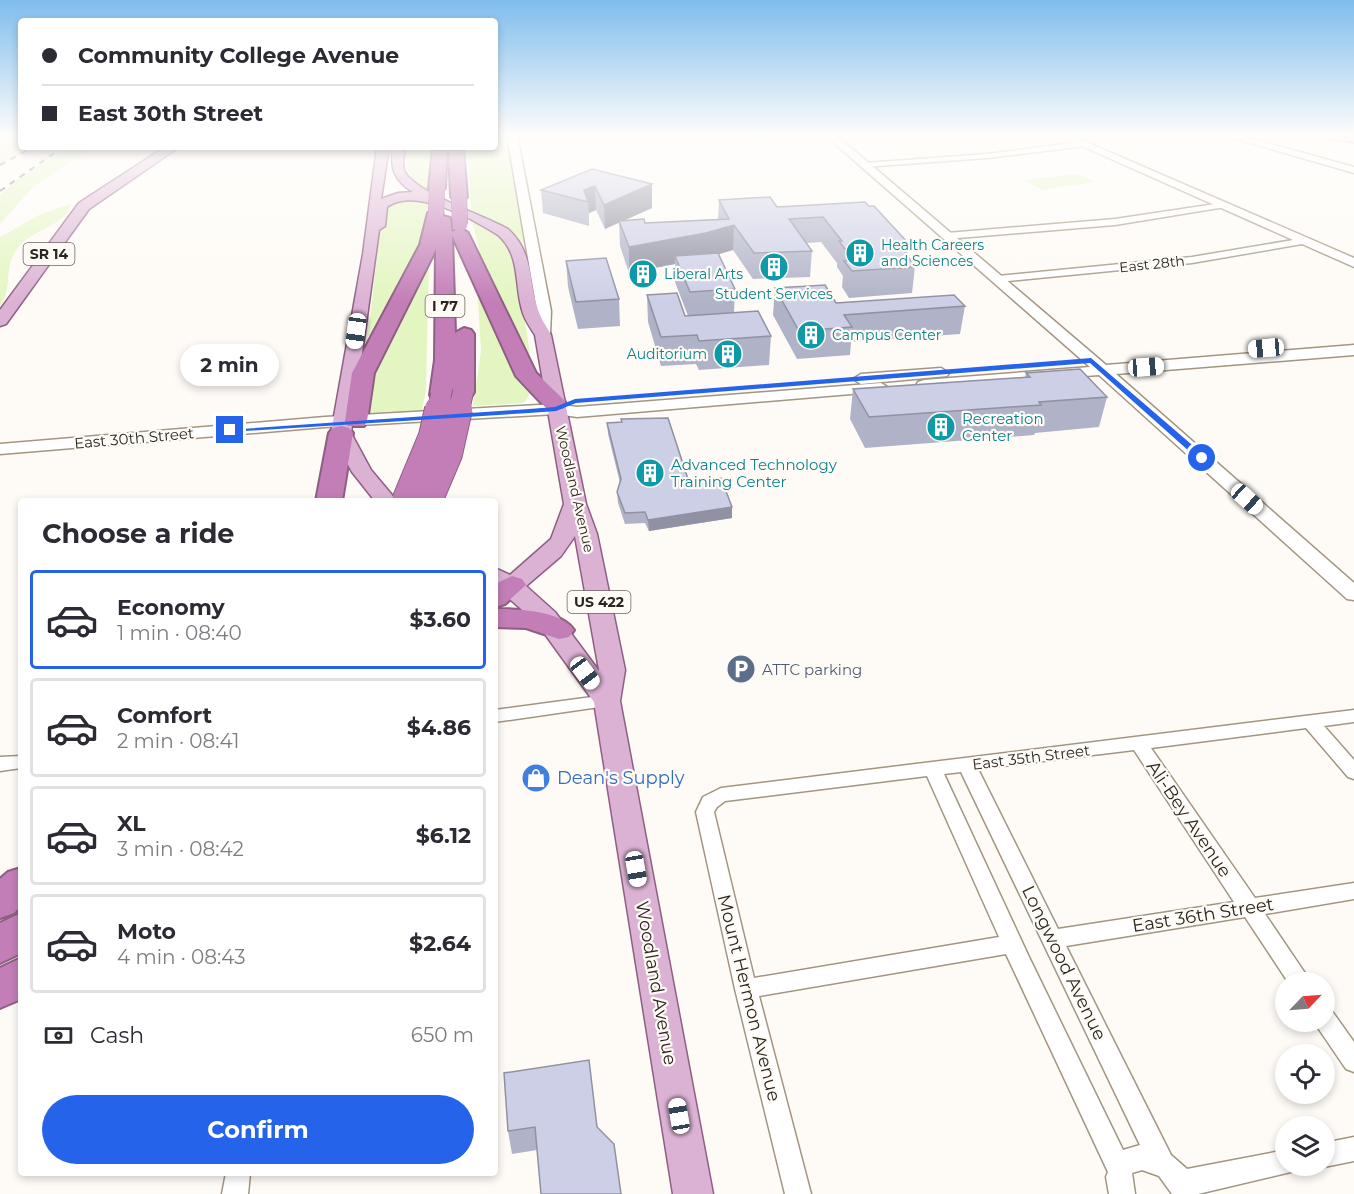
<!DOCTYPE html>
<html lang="en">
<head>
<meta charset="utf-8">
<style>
	:root { --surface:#fff; --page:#f7f7f7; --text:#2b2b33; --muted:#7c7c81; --line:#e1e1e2; --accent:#2563eb }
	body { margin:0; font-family:Montserrat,sans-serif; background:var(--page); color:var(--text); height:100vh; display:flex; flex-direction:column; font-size:22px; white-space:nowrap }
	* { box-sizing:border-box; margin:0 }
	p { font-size:20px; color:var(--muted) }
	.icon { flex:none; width:33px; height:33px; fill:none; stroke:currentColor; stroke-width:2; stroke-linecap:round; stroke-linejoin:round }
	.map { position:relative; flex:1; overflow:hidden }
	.drawer { position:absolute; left:18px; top:498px; width:480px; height:678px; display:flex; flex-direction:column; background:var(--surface); border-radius:6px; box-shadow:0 3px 9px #0003 }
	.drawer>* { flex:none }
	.top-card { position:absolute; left:18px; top:18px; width:480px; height:132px; border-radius:6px; box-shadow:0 3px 9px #0003; display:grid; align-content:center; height:132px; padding:0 24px; background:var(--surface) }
	.needle { width:39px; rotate:65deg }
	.tools { position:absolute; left:1275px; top:972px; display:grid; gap:12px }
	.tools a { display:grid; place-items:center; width:60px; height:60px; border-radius:50%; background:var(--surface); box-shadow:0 3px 9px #0003; font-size:30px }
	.end { position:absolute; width:27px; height:27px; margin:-14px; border:8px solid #2563eb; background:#fff; box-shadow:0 0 0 3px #fff }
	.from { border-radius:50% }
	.bubble { position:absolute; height:42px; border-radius:21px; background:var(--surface); box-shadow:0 3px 9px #0003; font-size:20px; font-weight:700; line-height:42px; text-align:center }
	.car { position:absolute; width:18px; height:36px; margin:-18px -9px; border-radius:8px; box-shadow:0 0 4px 2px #0007; background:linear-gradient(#fff 24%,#345 0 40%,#fff 0 76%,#345 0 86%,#fff 0) }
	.top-card b { display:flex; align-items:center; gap:21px; height:57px; font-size:22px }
	.top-card b+b { border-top:2px solid var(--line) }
	.top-card i { width:15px; height:15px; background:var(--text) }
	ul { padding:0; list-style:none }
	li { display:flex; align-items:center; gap:18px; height:99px; margin:0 12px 9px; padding:0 12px; border:3px solid var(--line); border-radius:6px }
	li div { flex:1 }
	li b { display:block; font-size:22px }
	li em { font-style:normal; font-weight:700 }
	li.on { border-color:var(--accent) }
	li>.icon { width:54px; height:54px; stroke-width:1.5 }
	h2 { padding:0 24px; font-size:27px; line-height:72px }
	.pay { display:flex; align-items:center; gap:15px; height:66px; padding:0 24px; font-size:22px }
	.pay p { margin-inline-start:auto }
	.button { display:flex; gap:12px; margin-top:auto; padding:12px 24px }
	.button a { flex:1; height:69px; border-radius:36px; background:var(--accent); color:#fff; font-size:24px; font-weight:700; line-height:69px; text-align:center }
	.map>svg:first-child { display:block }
	.green { fill:#e3f6c1 }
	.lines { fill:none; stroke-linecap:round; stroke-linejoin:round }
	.street-casing { stroke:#a39580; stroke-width:3 }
	.secondary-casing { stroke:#a39580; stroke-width:3 }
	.primary-casing { stroke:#8e5f82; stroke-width:3 }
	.highway-casing { stroke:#8e5f82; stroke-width:4 }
	.street { fill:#fff; fill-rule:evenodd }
	.secondary { fill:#fff; fill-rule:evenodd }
	.primary { fill:#dbb2d4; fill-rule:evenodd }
	.highway { fill:#c37eb8; fill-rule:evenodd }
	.rail { stroke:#77726b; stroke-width:2; stroke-dasharray:6 6; stroke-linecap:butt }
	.highway-bridge-far2-casing { stroke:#8e5f82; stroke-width:16; stroke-linecap:butt }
	.highway-bridge-far1-casing { stroke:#8e5f82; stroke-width:22; stroke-linecap:butt }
	.highway-bridge-casing { stroke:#8e5f82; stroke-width:28; stroke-linecap:butt }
	.highway-bridge-far2 { stroke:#c37eb8; stroke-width:15 }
	.highway-bridge-far1 { stroke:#c37eb8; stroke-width:20 }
	.highway-bridge { stroke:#c37eb8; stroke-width:26 }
	.wall { fill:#b0b2c7 }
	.shaded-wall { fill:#9091a2 }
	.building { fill:#cdcfe7; stroke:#9091a2; stroke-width:1.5 }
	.route { fill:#2563eb }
	.labels { text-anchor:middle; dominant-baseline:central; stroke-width:4.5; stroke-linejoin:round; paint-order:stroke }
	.far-culture-label { font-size:14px; fill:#0d838f; stroke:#fefbf6; text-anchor:start }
	.shield { fill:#fefbf6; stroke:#6b665f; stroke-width:1.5 }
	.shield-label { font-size:14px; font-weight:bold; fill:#2c261e }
	.far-street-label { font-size:14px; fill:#2c261e; stroke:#fefbf6 }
	.culture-label { font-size:15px; fill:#0d838f; stroke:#fefbf6; text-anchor:start }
	.street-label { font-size:15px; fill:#2c261e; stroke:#fefbf6 }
	.service-label { font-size:15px; fill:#4e5e75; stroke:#fefbf6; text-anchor:start }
	.near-shop-label { font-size:18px; fill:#366cbe; stroke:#fefbf6; text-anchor:start }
	.near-street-label { font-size:18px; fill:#2c261e; stroke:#fefbf6 }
</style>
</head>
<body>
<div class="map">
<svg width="1354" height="1194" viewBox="0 0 1354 1194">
	<rect width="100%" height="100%" fill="#fefbf6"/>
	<path class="green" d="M0,135H21V147H33L0,165Z
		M495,135H507L525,243H521L505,228L471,212L467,147H495Z
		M68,147H94L34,186L0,224V195L22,176Z
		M406,147H430L429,193C409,183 405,168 406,147Z
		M1079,174L1094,182L1042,190L1024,180Z
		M397,199L429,201L425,236L375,335L368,336L382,212L384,207Z
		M71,204C68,223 36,230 22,243C0,266 15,286 0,306V237L41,214Z
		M472,220L502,239L516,262L530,354L525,355L480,254Z
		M429,261L426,390L422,410L365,413L363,391Z
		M477,284L530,392L527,399L523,403L473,406L481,351Z"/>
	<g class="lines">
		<g class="street-casing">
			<path id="street" d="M1082,142L1085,146L987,158L865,167L861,165L865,163L987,154Z
				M1222,203H1225V207L1115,225L947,239L943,236L947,233L1115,219Z
				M1305,238L1308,239V243L1192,263L998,282L993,279L998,276L1192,257Z
				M607,695L613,697L615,701L613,705L495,722V710Z
				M1354,710V722L1324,726L1354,760V779L1348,777L1306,728L1151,748L1255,898L1354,883V899L1265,914L1311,982H1288L1245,917L1066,946L1171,1155L1187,1169L1286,1150V1166H1297L1295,1171L1198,1194H1172L1159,1176L1142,1170L1132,1173L1135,1194H1109L1106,1177L1108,1172L1006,954L759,996L811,1194H785L735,989L696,812L703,797L721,788ZM1134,750L1234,902L1058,929L978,769ZM961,772L1140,1145L1123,1150L1029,957L944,774ZM927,776L999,937L754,978L714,812L717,807L725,801Z
				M21,756V768L0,771V757Z
				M1324,1008L1332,1011L1354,1042V1072L1346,1069L1316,1025L1314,1022H1324Z
				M1354,1137V1161L1324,1167L1320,1166H1324V1143Z
				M226,1173H250L248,1194H222Z"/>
		</g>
		<g class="secondary-casing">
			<path id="secondary" d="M507,135H517L551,311L550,335L543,339L536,335L537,311Z
				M825,135H836L1106,365L1354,345V355L1116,374L1354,583V600L1347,599L1099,375L918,388L916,385L918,382L924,380L1090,367Z
				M1057,135H1070L1354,258V267Z
				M1223,135H1239L1354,167V173Z
				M941,368L949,373L947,376L861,384L853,379L861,374Z
				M881,383L889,388L887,391L577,417L556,414L325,427L0,454V444L325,417L556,404L577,407Z"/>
		</g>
		<g class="primary-casing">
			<path id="primary" d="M165,147H179L89,209L6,324L0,326V310L79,203Z
				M377,147H389L381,199L398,193L413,192C394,181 390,168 393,147H405C404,154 402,163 404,170C412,192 486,216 508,229C534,253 528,280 538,310C541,319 547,327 551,335L586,504L597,534L625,670L620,701L713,1194H673L594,702L537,623L495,586V568L510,575L551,539L564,504L535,335C530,327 524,319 522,310C514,282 521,256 498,235C473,219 414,186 387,207L385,226L379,230L351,433L371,470L397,501H375L352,472L331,433L363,254ZM575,536L599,670V671L555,612L526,586L561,556Z"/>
		</g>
		<g class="highway-casing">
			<path id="highway" d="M1326,135H1354V142L1328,138Z
				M433,147H447L445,188L437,193L429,188Z
				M449,147H463L467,197L459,202L451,197Z
				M436,208L442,210L443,216L450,218L452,232L460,228L468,233L536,373L563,399L566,404L563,409H547L516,376L452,235L455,333L464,328L471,330L474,334V392L471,397H455L452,392L449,400H433L430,395L435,360L436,249L374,373L367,421L364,426H348L345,421L352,373L420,245L428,213Z
				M341,426L349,428L353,433L342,501H316L329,433L333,428Z
				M512,576L522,579L526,585L505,604L495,607V584Z
				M495,609C517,609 561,610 574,630L569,637L559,639L526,628L495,627Z
				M21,868V906L14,913L0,918V879L8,872Z
				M21,913V953L0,963V923Z
				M21,958V999L0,1008V968Z"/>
		</g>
		<use href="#street" class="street"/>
		<use href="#secondary" class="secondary"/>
		<use href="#primary" class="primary"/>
		<use href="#highway" class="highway"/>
		<path class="rail" d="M0,165L33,147
			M0,191L63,147"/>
		<g class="highway-bridge-far2-casing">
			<path id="highway-bridge-far2" d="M459,197L460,224
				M436,213L437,188"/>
		</g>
		<g class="highway-bridge-far1-casing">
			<path id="highway-bridge-far1" d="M438,410L441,395
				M459,410L463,392"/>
		</g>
		<g class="highway-bridge-casing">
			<path id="highway-bridge" d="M405,501L432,436L438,409
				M429,501L449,454L459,409"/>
		</g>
		<use href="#highway-bridge-far2" class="highway-bridge-far2"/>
		<use href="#highway-bridge-far1" class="highway-bridge-far1"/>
		<use href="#highway-bridge" class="highway-bridge"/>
	</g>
	<path class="wall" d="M652,184V208L623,221L645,223L718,219L719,200L777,207L865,202L909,244L908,256L915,267L912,293L849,298L842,287L843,276L837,267V263L821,242L807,243L812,251L810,277L753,279L733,250L718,254L735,289L734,313L771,336L769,365L699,370L696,364L661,366L648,322L647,295L685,316H688L675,282V264L629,273L620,246L619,222L605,229L596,210L589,213V226L543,213L541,190Z
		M566,261L619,299L620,326L578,329L568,287Z
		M775,288L836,303L965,306L960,334L851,342L850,355L797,359L773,315Z
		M1026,373L1107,397L1099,427L1035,433L1034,435L865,448L850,419L853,389L1025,377Z
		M621,419L689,482L732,507V518L649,531L645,523L625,524L618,503L617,492L620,483L608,434L607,423L621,422Z
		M504,1073L597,1127L537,1150L512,1154L508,1131Z"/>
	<path class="shaded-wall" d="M652,184V208L605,229L604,205Z
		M595,186L596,210L589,213L588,202L584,190Z
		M734,225L733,250L706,258L675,256V264L629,273V247Z
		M732,507V518L649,531L648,520Z"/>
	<path class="building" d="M592,169L652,184L604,205L595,186L584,190L588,202L541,190Z
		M770,197L777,207L865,202L869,206H874L909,244L900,245L915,267L852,271L844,261L853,260L839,241H842L823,217L789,219L812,251L754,253L734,225L706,233L629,247L619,221L644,219L645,223L729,219L719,200Z
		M718,253L735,289L690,292L675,256Z
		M606,258L619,299L576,302L566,261Z
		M825,285L836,303L954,295L965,306L844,315L852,327L799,331L775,288Z
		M677,293L685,316L758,311L771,336L699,341L697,335L661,337L647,295Z
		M1080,369L1107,397L1039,402L1041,405L869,417L853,389L1030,377L1026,373Z
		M668,418L689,482L721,478L732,507L648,520L645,512L625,513L617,492L621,479L607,423L622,422L621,419Z
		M589,1060L597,1127L614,1144L621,1194H541L535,1127L508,1131L504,1073Z"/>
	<linearGradient id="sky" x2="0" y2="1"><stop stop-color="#7fbded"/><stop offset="0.45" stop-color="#fffdfb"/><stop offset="1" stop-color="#fffdfb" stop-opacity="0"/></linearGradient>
	<rect width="1354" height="302" fill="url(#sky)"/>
	<path class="route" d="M1091,358L1205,456V460H1199L1090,363L576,403L556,411L529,413L230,432L226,430L529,409L555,407L575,399Z"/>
	<defs>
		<g id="building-disc" transform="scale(1.5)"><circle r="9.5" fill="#0f9aa8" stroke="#fefbf6"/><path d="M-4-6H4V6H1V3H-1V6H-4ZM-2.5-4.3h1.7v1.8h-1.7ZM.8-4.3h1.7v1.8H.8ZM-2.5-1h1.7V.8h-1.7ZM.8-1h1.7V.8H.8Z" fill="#fff"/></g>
		<g id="parking-disc" transform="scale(1.5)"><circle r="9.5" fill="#5c6f8a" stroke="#fefbf6"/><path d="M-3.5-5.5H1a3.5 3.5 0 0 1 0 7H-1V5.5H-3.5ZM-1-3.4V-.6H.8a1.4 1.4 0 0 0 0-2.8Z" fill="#fff"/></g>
		<g id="shop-disc" transform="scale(1.5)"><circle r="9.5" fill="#3f7fe0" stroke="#fefbf6"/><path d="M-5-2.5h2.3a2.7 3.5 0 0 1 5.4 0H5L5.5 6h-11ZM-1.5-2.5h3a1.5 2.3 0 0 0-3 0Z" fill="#fff"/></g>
	</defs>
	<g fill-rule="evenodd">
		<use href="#building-disc" x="860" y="253"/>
		<use href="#building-disc" x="774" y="267"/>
		<use href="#building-disc" x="643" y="274"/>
		<use href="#building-disc" x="811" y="335"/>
		<use href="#building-disc" x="728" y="354"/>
		<use href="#building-disc" x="941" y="427"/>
		<use href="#building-disc" x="650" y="473"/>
		<use href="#parking-disc" x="741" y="669"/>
		<use href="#shop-disc" x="536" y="778"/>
	</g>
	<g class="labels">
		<g class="far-culture-label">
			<text x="881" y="245">Health Careers<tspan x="881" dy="16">and Sciences</tspan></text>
			<text x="664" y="274">Liberal Arts</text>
			<text x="774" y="294" text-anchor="middle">Student Services</text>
			<text x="832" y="335">Campus Center</text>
			<text x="707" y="354" text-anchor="end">Auditorium</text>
		</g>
		<g class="shield">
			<rect x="23.5" y="243" width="51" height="22" rx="4.5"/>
			<rect x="425.5" y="295" width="39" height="22" rx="4.5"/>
			<rect x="567.5" y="591" width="63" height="22" rx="4.5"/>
		</g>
		<g class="shield-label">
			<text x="49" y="254">SR 14</text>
			<text x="445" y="306">I 77</text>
			<text x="599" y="602">US 422</text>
		</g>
		<g class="far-street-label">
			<text transform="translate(1152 264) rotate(-6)">East 28th</text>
			<text transform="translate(575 489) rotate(77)">Woodland Avenue</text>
		</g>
		<g class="culture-label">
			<text x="962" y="418">Recreation<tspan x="962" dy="17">Center</tspan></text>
			<text x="671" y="464">Advanced Technology<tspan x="671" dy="17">Training Center</tspan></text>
		</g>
		<g class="street-label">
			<text transform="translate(134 438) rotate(-5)">East 30th Street</text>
			<text transform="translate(1031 757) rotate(-7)">East 35th Street</text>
		</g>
		<g class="service-label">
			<text x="762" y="669">ATTC parking</text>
		</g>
		<g class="near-shop-label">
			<text x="557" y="778">Dean's Supply</text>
		</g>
		<g class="near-street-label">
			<text transform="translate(1189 819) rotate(56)">Ali-Bey Avenue</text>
			<text transform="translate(1203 915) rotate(-9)">East 36th Street</text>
			<text transform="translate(1064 963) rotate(64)">Longwood Avenue</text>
			<text transform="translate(656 983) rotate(80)">Woodland Avenue</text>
			<text transform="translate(749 998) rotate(76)">Mount Hermon Avenue</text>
		</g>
	</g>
</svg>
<div class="tools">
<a><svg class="needle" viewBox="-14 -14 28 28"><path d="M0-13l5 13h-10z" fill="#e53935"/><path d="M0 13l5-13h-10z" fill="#7c7c81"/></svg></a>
<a><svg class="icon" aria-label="locate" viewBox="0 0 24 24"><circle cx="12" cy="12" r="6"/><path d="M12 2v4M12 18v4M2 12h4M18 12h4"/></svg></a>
<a><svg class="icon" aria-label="layers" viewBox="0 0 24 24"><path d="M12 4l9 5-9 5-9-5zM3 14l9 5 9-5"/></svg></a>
</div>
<i class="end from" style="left:1202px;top:458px"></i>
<i class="end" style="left:230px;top:430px"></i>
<div class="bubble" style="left:180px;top:344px;width:99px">2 min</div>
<i class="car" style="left:356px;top:331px;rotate:188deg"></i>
<i class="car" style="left:1266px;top:348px;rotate:265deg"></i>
<i class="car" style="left:1146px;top:367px;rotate:86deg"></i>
<i class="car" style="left:1247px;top:499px;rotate:132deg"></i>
<i class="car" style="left:585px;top:673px;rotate:143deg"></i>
<i class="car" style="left:636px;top:869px;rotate:170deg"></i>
<i class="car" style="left:679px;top:1116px;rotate:350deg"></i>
<div class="top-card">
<b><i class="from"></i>Community College Avenue</b>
<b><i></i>East 30th Street</b>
</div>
<section class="drawer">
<h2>Choose a ride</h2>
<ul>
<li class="on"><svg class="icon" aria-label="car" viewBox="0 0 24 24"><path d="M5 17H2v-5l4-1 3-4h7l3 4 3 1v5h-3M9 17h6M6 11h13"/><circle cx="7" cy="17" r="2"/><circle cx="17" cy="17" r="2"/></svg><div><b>Economy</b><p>1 min · 08:40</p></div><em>$3.60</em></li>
<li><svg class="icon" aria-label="car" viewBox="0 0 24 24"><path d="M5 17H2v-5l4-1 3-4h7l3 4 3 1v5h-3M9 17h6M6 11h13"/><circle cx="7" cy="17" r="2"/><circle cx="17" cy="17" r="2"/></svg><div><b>Comfort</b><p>2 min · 08:41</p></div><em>$4.86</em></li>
<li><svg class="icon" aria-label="car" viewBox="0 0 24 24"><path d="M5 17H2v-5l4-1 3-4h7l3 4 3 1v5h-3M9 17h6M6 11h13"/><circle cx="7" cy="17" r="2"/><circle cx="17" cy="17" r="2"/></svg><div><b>XL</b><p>3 min · 08:42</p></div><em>$6.12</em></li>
<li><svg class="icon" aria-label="car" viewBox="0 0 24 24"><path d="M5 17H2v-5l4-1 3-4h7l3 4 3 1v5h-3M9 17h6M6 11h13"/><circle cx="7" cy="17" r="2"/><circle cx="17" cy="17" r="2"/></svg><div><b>Moto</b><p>4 min · 08:43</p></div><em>$2.64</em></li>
</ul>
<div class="pay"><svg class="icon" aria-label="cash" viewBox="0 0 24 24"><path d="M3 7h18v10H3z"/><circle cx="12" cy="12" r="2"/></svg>Cash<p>650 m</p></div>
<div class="button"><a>Confirm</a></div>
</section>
</div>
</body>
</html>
